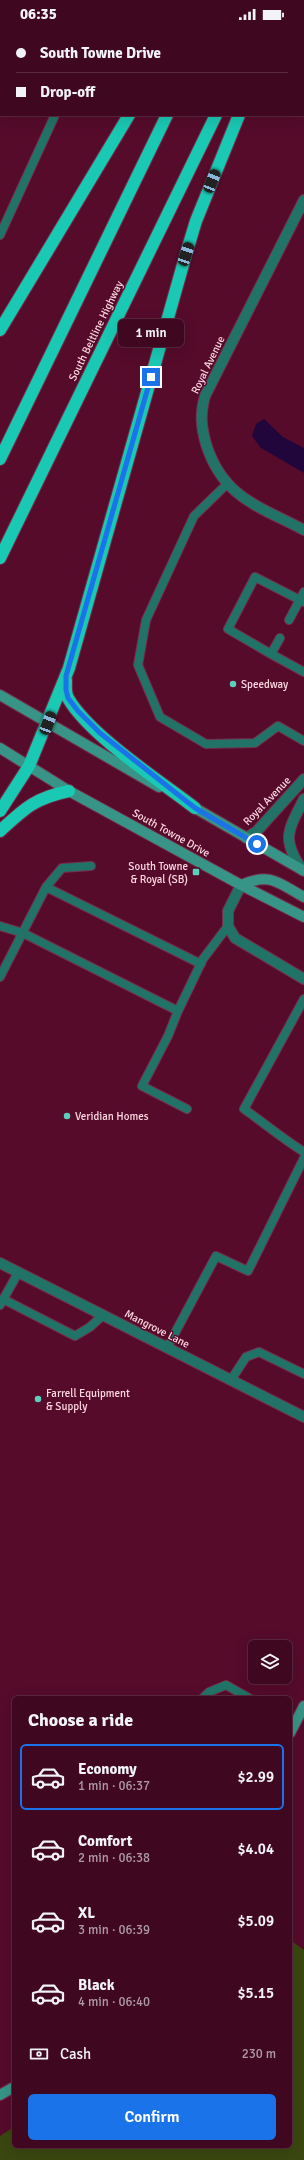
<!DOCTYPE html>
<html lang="en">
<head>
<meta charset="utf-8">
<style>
	:root { --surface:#400820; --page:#4b162d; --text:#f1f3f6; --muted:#ae9aa5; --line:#59293e; --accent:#1a73e8 }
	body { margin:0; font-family:Signika,sans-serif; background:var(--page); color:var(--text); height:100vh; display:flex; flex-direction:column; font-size:15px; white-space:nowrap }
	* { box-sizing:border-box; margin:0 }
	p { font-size:13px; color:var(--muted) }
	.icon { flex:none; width:22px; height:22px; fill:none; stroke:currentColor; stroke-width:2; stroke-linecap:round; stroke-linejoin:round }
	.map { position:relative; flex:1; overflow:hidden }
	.sheet { position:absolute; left:12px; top:1668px; width:280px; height:452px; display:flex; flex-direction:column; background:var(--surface); border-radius:6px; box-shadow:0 4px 16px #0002,0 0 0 1px var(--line) }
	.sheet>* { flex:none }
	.top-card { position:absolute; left:0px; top:0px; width:304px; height:88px; box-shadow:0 4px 16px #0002,0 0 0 1px var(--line); display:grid; align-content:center; height:88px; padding:0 16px; background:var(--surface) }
	.tools { position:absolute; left:248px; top:1612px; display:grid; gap:8px }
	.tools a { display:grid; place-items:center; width:44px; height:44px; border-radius:6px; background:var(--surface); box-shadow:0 4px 16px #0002,0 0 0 1px var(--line); font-size:20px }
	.end { position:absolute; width:18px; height:18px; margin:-9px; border:5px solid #1a73e8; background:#fff; box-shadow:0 0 0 2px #fff }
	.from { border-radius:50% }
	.bubble { position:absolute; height:28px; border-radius:6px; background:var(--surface); box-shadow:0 4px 16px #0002,0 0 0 1px var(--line); font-size:13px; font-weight:600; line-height:28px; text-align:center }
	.car { position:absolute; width:12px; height:24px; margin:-12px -6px; border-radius:5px; box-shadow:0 0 3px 1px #0007; background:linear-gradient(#222 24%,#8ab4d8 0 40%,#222 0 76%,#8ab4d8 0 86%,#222 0) }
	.top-card b { display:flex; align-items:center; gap:14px; height:38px; font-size:15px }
	.top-card b+b { border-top:1px solid var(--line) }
	.top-card i { width:10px; height:10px; background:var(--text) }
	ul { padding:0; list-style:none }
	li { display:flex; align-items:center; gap:12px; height:66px; margin:0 8px 6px; padding:0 8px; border:2px solid transparent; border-radius:6px }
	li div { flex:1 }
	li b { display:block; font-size:15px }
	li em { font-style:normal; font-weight:600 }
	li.current { border-color:var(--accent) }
	li>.icon { width:36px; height:36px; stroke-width:1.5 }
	h2 { padding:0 16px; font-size:18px; line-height:48px }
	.pay { display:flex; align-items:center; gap:10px; height:44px; padding:0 16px; font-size:15px }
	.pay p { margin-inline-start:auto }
	.cta { display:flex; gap:8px; margin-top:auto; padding:8px 16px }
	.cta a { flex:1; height:46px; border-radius:6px; background:var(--accent); color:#fff; font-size:16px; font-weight:600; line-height:46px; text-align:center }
	.status { display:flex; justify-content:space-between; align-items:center; height:28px; padding:0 20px; background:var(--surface); direction:ltr }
	.status svg { height:11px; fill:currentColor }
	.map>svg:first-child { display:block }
	.green { fill:#3a4710 }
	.water { fill:#21063c }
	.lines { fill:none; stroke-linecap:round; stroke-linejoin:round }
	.lane-casing { stroke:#74304c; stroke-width:10 }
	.street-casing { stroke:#74304c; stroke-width:12 }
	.secondary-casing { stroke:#74304c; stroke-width:12 }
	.highway-casing { stroke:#74304c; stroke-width:14 }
	.lane { stroke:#227367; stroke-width:8 }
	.street { stroke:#227367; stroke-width:10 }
	.secondary { stroke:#379486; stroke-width:10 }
	.highway { stroke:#1ac9b3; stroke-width:12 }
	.route { stroke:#1a73e8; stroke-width:5 }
	.poi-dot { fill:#5bcebc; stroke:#560b2b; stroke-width:1.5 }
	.labels { text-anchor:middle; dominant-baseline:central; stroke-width:3; stroke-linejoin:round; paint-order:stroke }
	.street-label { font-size:11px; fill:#fcd7e0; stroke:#560b2b }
	.poi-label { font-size:11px; fill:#fcd7e0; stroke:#560b2b; text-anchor:start }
</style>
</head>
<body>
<div class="status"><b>06:35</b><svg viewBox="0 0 49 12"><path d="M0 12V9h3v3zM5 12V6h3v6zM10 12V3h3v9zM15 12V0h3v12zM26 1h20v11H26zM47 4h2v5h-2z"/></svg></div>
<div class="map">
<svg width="304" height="2132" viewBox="0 0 304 2132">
	<rect width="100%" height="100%" fill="#560b2b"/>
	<path class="green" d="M290,1912L304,1922V2132H0V2108L14,2099V2118H290Z"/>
	<path class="water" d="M264,391L283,409L304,420V445L261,420L252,408L256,396Z"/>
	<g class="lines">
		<g class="lane-casing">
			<path id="lane" d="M94,1V0
				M0,207L55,87
				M227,456L194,488L146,592L138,637L160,689L206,716L255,715L278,698L304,713
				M289,592L304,564
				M280,610L271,626L304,644
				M271,626L228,601L255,549L304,574
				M46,859L201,936
				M0,898L23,905L178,983L203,931L228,898
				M0,949L46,859L62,840L91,838
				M304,971L244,1081C264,1095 283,1111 304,1124
				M178,983L168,1008L142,1058L187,1081
				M3,1271L75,1308L90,1299L103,1287
				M0,1277L18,1245
				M167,1320L216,1228L248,1243L304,1130
				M231,1352L246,1329L259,1324L304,1346
				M203,1670L209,1664L226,1657L249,1670"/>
		</g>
		<g class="street-casing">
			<path id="street" d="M304,172L205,368C200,386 201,398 206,416C223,470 259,478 304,502
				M246,810L257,803L304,751
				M302,842C281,810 288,803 304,771
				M241,857L228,883V898L235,910L304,951
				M0,1235L304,1389"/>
		</g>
		<g class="secondary-casing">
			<path id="secondary" d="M0,667L159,759
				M0,720L69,763L241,857L304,889
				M188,776L304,843
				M241,857C271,844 278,855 304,869
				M290,1705L304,1678
				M0,2067L14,2059"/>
		</g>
		<g class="highway-casing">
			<path id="highway" d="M179,1L180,0
				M208,1L209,0
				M257,1L258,0
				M275,1L276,0
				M0,302L129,87
				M0,431L167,87
				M0,530L216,87
				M66,652C66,658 65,664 68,670C89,707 160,753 195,780
				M0,783L29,738L69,640L186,226L196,193L239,87
				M0,803C25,780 35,770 69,763"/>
		</g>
		<use href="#lane" class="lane"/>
		<use href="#street" class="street"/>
		<use href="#secondary" class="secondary"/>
		<use href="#highway" class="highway"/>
	</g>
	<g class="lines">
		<path class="route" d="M151,349L66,648V662L68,670L78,683L100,705L195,780L257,816"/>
	</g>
	<g class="poi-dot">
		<circle cx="233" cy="656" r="4"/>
		<rect x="192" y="840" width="8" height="8" rx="2"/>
		<circle cx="67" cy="1088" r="4"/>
		<circle cx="38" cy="1371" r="4"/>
	</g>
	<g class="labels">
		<g class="street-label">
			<text transform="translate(96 303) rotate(-64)">South Beltline Highway</text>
			<text transform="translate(208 337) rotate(-64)">Royal Avenue</text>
			<text transform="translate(267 773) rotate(-46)">Royal Avenue</text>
			<text transform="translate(171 805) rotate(29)">South Towne Drive</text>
			<text transform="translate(157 1301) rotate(27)">Mangrove Lane</text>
		</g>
		<g class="poi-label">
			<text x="241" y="656">Speedway</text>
			<text x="188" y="838" text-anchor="end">South Towne<tspan x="188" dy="13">&amp; Royal (SB)</tspan></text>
			<text x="75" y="1088">Veridian Homes</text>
			<text x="46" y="1365">Farrell Equipment<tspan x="46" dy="13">&amp; Supply</tspan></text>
		</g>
	</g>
</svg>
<div class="tools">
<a><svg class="icon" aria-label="layers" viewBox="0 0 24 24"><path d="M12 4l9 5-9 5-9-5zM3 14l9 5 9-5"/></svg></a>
</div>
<i class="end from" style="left:257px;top:816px"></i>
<i class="end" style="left:151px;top:349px"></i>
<div class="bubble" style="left:118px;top:291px;width:66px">1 min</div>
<i class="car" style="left:212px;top:153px;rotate:22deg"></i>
<i class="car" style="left:186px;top:226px;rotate:18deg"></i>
<i class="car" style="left:48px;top:695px;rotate:21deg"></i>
<div class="top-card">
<b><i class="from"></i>South Towne Drive</b>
<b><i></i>Drop-off</b>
</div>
<section class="sheet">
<h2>Choose a ride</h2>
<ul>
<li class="current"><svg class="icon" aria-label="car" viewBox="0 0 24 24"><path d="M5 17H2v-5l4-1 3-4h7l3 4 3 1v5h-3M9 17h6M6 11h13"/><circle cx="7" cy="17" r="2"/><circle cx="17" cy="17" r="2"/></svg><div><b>Economy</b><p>1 min · 06:37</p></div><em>$2.99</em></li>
<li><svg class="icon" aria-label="car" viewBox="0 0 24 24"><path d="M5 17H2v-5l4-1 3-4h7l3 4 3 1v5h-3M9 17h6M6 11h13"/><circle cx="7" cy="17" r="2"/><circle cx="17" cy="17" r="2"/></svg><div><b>Comfort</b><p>2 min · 06:38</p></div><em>$4.04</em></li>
<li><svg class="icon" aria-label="car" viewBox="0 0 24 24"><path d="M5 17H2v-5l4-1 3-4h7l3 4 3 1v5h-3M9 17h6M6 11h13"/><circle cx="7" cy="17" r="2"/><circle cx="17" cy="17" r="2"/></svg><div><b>XL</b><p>3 min · 06:39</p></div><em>$5.09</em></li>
<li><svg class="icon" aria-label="car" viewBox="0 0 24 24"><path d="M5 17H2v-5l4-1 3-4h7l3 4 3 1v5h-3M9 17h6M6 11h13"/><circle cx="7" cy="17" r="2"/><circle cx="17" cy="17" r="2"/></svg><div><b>Black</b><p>4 min · 06:40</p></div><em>$5.15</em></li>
</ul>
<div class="pay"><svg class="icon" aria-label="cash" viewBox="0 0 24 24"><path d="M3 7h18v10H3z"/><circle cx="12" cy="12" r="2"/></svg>Cash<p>230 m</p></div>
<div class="cta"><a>Confirm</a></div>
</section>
</div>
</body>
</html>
